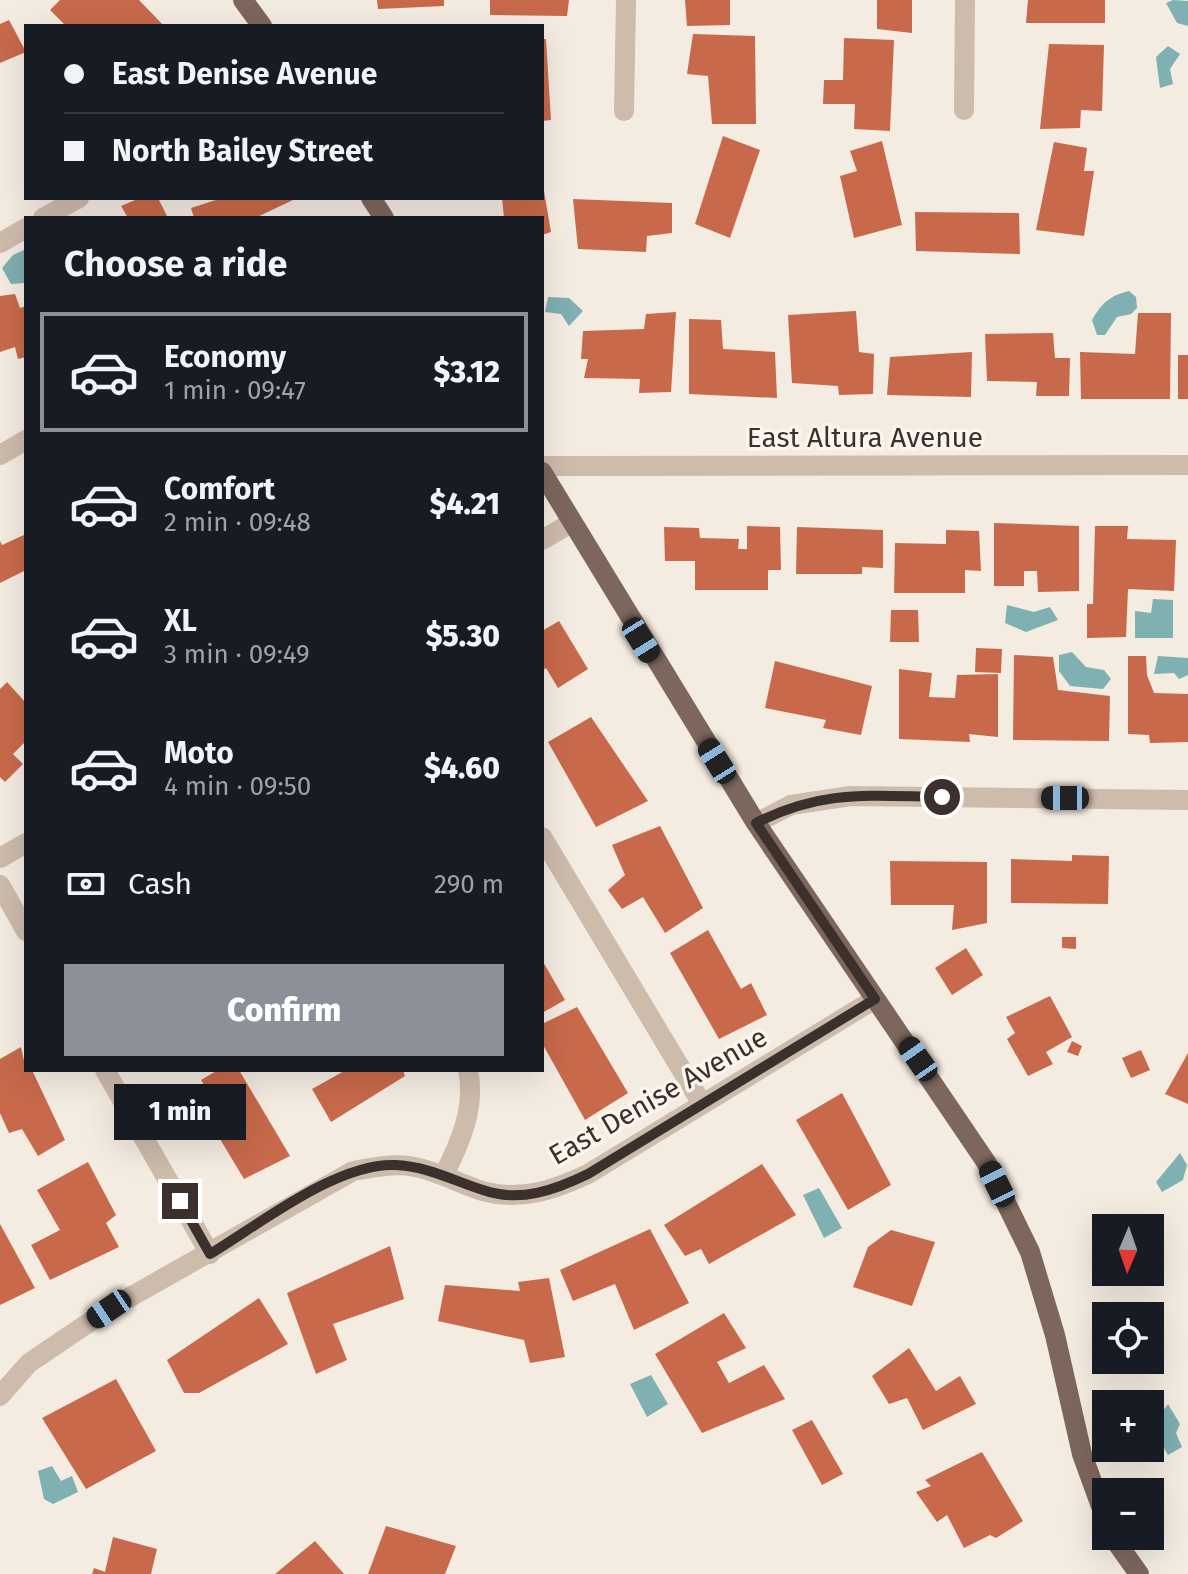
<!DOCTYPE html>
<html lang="en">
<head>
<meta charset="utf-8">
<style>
	:root { --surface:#171b24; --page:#20242c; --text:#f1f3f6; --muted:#9ea1a6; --line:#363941; --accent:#8c9099 }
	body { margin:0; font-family:"Fira Sans",sans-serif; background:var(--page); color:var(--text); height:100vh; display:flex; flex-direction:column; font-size:30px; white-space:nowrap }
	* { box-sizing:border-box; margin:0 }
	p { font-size:26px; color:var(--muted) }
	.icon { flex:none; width:44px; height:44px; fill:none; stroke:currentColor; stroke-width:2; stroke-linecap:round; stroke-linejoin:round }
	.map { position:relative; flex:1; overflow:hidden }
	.drawer { position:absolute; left:24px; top:216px; width:520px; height:856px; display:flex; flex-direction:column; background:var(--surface); border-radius:0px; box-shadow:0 8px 32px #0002 }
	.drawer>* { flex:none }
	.top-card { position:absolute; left:24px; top:24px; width:520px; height:176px; border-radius:0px; box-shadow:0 8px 32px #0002; display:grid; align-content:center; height:176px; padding:0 40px; background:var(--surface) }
	.needle { width:52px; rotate:182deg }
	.tools { position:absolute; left:1092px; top:1214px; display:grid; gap:16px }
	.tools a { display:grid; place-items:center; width:72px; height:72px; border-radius:0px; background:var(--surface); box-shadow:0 8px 32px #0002; font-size:40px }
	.end { position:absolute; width:36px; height:36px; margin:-18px; border:10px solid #3b302b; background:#fff; box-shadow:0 0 0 4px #fff }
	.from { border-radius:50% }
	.bubble { position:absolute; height:56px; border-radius:0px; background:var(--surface); box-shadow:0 8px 32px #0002; font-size:26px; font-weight:800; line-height:56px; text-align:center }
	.car { position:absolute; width:24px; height:48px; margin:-24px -12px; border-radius:10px; box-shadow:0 0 6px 2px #0007; background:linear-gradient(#222 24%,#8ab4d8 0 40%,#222 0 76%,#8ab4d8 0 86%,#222 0) }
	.top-card b { display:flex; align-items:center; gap:28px; height:76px; font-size:30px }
	.top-card b+b { border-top:2px solid var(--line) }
	.top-card i { width:20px; height:20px; background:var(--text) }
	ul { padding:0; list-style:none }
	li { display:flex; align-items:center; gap:24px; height:120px; margin:0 16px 12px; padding:0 24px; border:4px solid transparent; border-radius:0px }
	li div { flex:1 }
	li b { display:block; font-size:30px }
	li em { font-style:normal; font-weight:800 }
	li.current { border-color:var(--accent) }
	li>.icon { width:72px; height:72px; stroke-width:1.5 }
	h2 { padding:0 40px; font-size:36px; line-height:96px }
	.pay { display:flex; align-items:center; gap:20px; height:88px; padding:0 40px; font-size:30px }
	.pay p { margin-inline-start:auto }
	.primary-button { display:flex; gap:16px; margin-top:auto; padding:16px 40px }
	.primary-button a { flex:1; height:92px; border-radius:0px; background:var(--accent); color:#fff; font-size:32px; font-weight:800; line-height:92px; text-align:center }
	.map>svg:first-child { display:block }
	.water { fill:#7fb0b2 }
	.building { fill:#c8694b }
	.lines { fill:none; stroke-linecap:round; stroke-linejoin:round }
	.minor { stroke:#cdbbac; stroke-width:20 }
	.major { stroke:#7d675c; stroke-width:20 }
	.route { stroke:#3b302b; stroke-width:10 }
	.labels { text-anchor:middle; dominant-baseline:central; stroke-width:7; stroke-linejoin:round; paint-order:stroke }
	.street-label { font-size:28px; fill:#3b302b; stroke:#fbf5ee }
</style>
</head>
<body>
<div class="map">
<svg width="1188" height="1574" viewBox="0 0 1188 1574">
	<rect width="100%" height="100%" fill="#f4ebe1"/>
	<path class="water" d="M1173,0L1188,1V26L1177,23L1166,3Z
		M1168,46L1180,54L1170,69L1173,84L1160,88L1156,57Z
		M26,249L25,283L11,284L2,268L13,255Z
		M1129,291L1136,297L1137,308L1131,314L1117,317L1105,335H1097L1092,320C1102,303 1109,296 1129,291Z
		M548,297L569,298L583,311L569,326L561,314L545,312Z
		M1153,599L1173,600V638H1135V611L1151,613Z
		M1007,605L1034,612L1050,607L1058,620L1026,632L1005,623Z
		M1072,652L1086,667L1104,670L1111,679L1103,689L1070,686L1059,671V655Z
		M1158,656L1188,658V675L1179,679L1174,673L1154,674Z
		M1180,1153L1187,1165L1183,1180L1162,1192L1156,1182Z
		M819,1188L842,1228L824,1238L803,1195Z
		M651,1375L668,1404L647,1417L630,1384Z
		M1168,1404L1180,1424L1176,1433L1182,1447L1168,1455C1156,1434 1152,1424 1168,1404Z
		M52,1466L61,1481L72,1476L78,1492L53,1504L44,1499L38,1471Z"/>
	<path class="building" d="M60,0H139L164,26H66L50,10Z
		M377,0H444V6L378,9Z
		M490,0H569L567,16L490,15Z
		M685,0H730V25L687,26Z
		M877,0H912V33L877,29Z
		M1028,0H1105V23H1026Z
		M9,20L26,52L0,63V24Z
		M693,34L755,36L756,124H712L708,76L687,74Z
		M844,38L894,40L890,131L854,129L855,104H823L824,80H843Z
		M542,39H546L551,120L542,121Z
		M1049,44L1104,45L1102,111L1081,110L1080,128L1040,129Z
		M723,136L760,150L730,238L695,224Z
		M882,141L902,225L854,238L840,176L857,171L850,151Z
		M1054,142L1087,148L1084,171H1094L1084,236L1036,230Z
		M544,191L551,232L542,235V218H504L502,198H542Z
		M140,198H158L168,218H128L121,206Z
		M222,198H292L293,200L255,218H194L191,208Z
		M573,199L672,203V233L647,236L646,252L578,249Z
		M915,212L1019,213L1020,254L916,251Z
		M15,294L20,308L26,306V357L18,359L15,347L0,352V296Z
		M856,311L859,352L874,354L873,394L839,395L838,386L792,383L788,315Z
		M676,312L671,392L639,393L640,379L584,378L588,359H581L583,331L644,329L646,314Z
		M1138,313H1171L1170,399H1081L1080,352L1135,354Z
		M689,319L721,320L723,349L775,352L777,398L689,394Z
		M1053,333L1055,358H1070L1069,396H1036L1037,382L987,381L985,334Z
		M972,352L971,397L887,395L890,357Z
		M1178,355H1188V399H1178Z
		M994,523L1079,526V591L1038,592L1037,571H1024V586H994Z
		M747,526L780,527L781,570H768V590H695V561H665L664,527L699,528L700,538L739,539L738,549H747Z
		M1095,526H1128L1127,539L1176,540L1174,591L1128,589L1126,637L1087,638V604H1093Z
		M797,527L883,530V568L862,567V574H796Z
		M946,530L979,531L981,571L965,570V593H894L895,543L946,544Z
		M26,534V570L0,583V541L2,545Z
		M891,610H918L919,642H890Z
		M559,621L588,669L558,688L546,668L542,671V631Z
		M976,648L1002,649L1001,673L975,672Z
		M1014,655L1053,657L1058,690L1110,696L1109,741L1013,740Z
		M1128,656H1146L1147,675L1154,693L1188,694V742L1150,743L1149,735L1128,734Z
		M775,661L872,686L861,735L823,728L826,720L765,708Z
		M899,669L932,673L929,697L955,698L957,675L998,674V737L969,734L970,742L899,739Z
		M7,682L26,703V741L13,754L23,764L5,782L0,777V689Z
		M591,717L648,801L596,827L548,742Z
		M660,826L703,908L665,933L643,897L622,909L608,890L625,875L612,845Z
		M1072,855L1109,856L1108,904L1011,903V859L1072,861Z
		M890,861L987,862V923L952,930L954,905H891Z
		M708,930L741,989L751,983L767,1015L719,1039L670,953Z
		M1062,937H1076V949L1062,948Z
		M966,948L983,975L952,995L935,968Z
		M542,960L565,1000L542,1013Z
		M1050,996L1072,1037L1046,1052L1053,1064L1028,1076L1007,1039L1015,1033L1006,1017Z
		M577,1007L628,1093L585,1120L542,1043V1024Z
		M1072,1041L1082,1046L1078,1056L1067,1052Z
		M21,1047L26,1070H32L65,1140L38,1156L22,1129L9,1133L0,1113V1059Z
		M1141,1050L1150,1070L1131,1078L1122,1058Z
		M1188,1053V1104L1165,1094Z
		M218,1070H239L290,1156L244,1179L202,1109L214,1101L201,1080Z
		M346,1070H403L405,1076L331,1122L312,1089Z
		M842,1093L891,1185L848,1210L796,1120Z
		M88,1162L116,1215L106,1223L119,1247L50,1280L31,1245L60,1230L37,1190Z
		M762,1164L796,1215L709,1264L701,1249L685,1256L664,1225Z
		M0,1224L35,1288L0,1305Z
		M650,1229L689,1303L634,1330L615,1284L573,1301L560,1270Z
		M891,1230L935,1242L912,1306L853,1287L868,1247Z
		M390,1246L404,1299L333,1324L347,1360L316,1374L287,1293Z
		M549,1278L565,1357L530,1363L524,1340L438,1321L445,1285L520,1291L518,1282Z
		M259,1298L288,1344L199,1393H184L167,1360Z
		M724,1313L746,1348L717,1362L729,1383L764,1365L785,1399L702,1433L655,1354Z
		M909,1348L936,1391L960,1376L976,1404L923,1430L907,1398L889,1404L872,1376Z
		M116,1379L156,1451L86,1489L42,1418Z
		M812,1420L843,1474L822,1485L792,1430Z
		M982,1452L1023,1521L996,1538L990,1535L964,1548L947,1515L937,1522L916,1492L931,1486L925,1480Z
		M386,1526L456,1546L445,1574H368Z
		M113,1537L157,1549L151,1574H92L94,1568L105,1572Z
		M315,1541L344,1574H275Z"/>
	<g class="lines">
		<path class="minor" d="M964,110L965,0
			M624,111L626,0
			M43,218L79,198
			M0,243L26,228
			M0,455L26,440
			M542,466L1188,465
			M542,540L571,523
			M756,823L791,805L850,796L1188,800
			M542,837L702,1104
			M0,858L26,843
			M0,885L26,931
			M105,1070L210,1254
			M444,1175C460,1143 476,1107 468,1070
			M0,1396L29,1363L109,1309L353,1171C374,1167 394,1163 415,1167C440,1172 462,1185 486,1192C523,1201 556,1189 588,1174L875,999"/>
		<path class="major" d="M243,0L262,26
			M371,198L384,218
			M542,472L756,823L986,1162L1030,1252L1055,1335L1082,1454L1106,1520
			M1112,1536L1139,1574"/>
	</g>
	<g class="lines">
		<path class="route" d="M180,1201L210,1254C260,1224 336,1163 395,1165C427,1166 454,1181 483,1190C520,1203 555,1190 588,1174L875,999L756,823C823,789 869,796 942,797"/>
	</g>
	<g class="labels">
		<g class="street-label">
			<text x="865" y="437">East Altura Avenue</text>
			<text transform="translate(658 1096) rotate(-30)">East Denise Avenue</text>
		</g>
	</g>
</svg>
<div class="tools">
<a><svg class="needle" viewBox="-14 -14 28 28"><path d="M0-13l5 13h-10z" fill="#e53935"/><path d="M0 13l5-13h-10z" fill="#9ea1a6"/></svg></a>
<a><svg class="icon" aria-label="locate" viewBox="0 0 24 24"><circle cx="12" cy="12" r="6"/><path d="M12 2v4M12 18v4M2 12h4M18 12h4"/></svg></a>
<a>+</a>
<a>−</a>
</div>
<i class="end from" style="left:942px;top:797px"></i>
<i class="end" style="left:180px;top:1201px"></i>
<div class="bubble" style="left:114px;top:1084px;width:132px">1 min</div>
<i class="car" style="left:641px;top:640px;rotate:148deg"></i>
<i class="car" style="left:717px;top:761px;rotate:328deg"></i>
<i class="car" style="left:1065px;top:798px;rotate:270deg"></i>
<i class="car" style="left:918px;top:1059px;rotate:325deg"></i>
<i class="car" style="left:997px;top:1184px;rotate:334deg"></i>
<i class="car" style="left:109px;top:1309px;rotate:236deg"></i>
<div class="top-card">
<b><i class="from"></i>East Denise Avenue</b>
<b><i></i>North Bailey Street</b>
</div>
<section class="drawer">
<h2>Choose a ride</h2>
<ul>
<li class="current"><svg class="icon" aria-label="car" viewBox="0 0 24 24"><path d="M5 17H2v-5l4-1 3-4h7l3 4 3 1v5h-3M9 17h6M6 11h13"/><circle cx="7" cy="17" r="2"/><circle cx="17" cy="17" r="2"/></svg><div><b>Economy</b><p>1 min · 09:47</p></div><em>$3.12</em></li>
<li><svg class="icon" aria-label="car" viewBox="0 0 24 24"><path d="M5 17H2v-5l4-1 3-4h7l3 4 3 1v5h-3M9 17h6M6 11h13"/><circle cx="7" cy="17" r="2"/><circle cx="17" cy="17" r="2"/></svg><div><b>Comfort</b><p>2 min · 09:48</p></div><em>$4.21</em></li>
<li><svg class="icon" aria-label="car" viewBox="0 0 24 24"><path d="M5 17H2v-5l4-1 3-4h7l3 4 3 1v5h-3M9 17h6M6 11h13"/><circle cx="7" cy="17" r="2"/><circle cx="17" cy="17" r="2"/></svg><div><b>XL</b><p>3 min · 09:49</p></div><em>$5.30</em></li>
<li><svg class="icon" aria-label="car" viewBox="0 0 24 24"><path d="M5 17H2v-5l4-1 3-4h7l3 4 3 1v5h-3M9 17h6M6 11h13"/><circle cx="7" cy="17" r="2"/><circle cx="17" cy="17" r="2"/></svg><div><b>Moto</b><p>4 min · 09:50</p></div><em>$4.60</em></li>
</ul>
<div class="pay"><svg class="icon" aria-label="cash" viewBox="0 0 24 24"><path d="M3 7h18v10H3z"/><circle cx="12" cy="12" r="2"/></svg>Cash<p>290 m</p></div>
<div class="primary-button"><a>Confirm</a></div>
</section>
</div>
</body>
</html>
